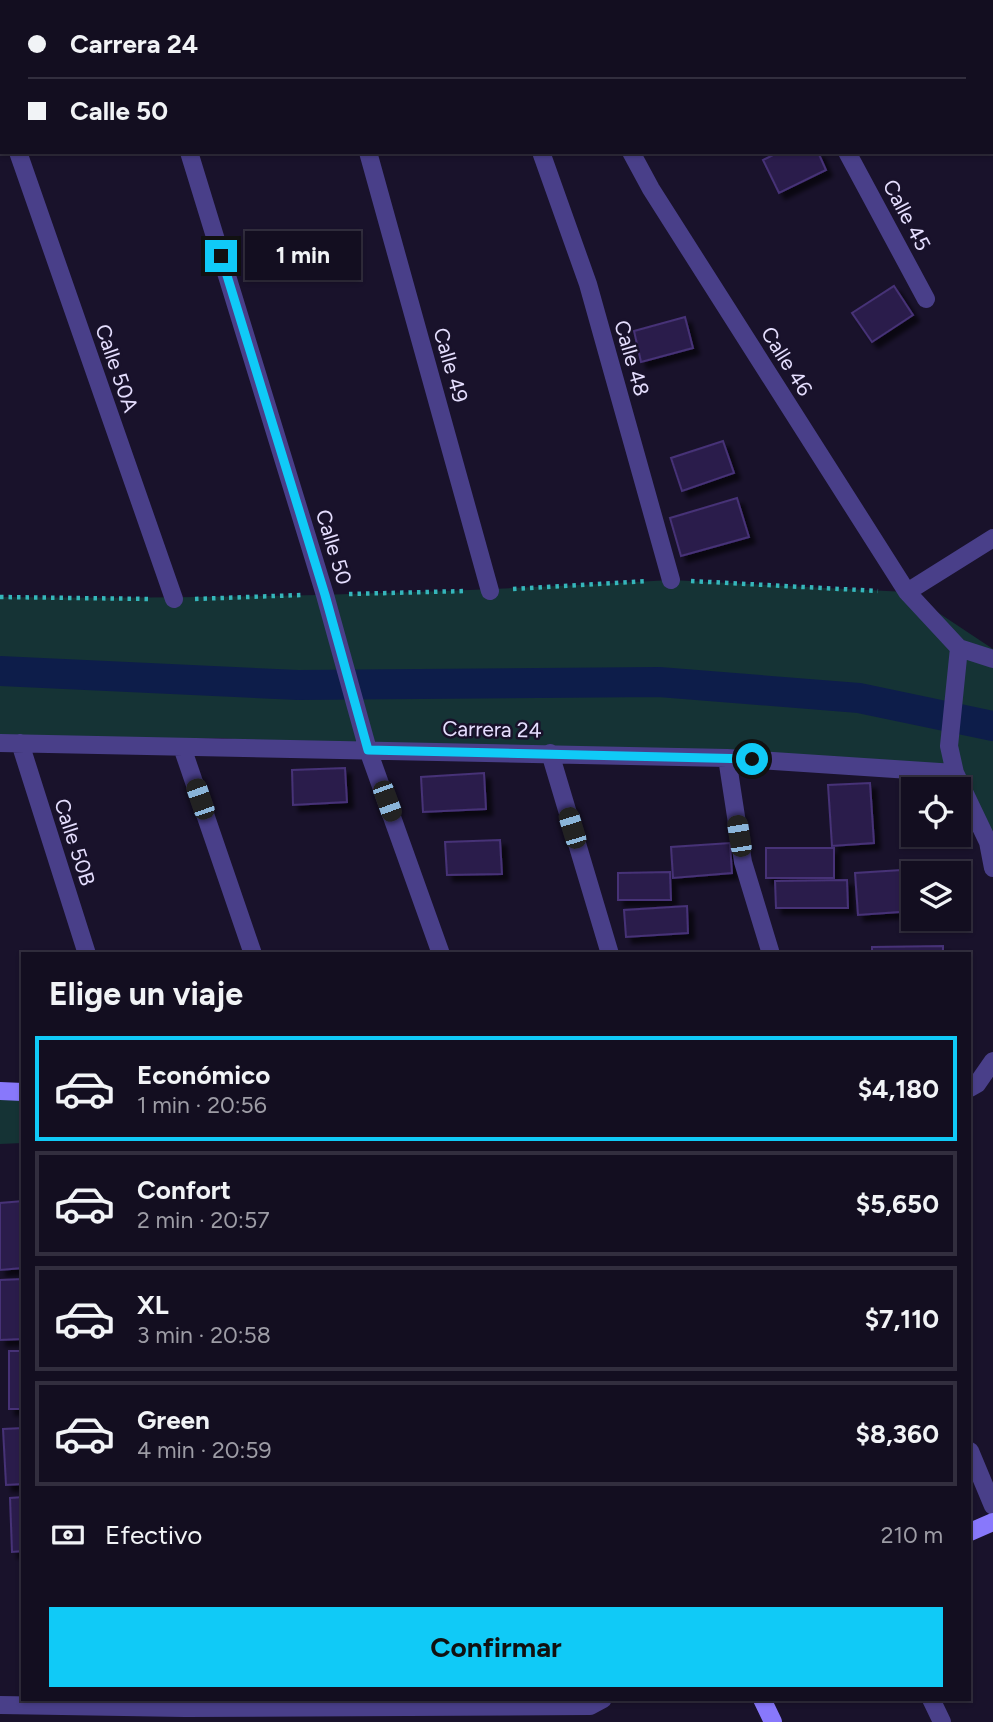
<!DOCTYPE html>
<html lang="es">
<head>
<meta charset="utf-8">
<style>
	:root { --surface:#130e20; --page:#1c1729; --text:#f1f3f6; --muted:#9d9ca5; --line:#322e3e; --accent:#10caf7 }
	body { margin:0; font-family:Figtree,sans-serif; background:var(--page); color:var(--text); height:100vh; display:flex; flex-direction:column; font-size:26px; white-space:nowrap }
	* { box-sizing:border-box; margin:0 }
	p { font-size:23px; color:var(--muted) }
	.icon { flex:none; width:38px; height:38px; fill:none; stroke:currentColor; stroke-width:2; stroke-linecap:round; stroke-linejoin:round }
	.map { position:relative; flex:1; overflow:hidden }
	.drawer { position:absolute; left:21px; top:952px; width:950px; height:749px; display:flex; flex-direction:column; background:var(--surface); border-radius:0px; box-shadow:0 2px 5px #0004,0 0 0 2px var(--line) }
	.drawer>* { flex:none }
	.banner { position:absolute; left:0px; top:0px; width:994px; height:154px; box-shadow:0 2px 5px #0004,0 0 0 2px var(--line); display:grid; align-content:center; height:154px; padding:0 28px; background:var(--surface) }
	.controls { position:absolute; left:901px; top:777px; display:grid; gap:14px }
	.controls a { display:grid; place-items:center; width:70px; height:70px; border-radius:0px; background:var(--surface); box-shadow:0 2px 5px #0004,0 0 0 2px var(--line); font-size:35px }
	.end { position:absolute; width:32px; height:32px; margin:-16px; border:9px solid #10caf7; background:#111; box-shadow:0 0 0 4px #111 }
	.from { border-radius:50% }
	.bubble { position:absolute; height:49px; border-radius:0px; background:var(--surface); box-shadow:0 2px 5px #0004,0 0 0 2px var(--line); font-size:23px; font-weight:700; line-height:49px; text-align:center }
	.car { position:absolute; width:21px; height:42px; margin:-21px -10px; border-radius:9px; box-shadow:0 0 5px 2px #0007; background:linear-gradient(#222 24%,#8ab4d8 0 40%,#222 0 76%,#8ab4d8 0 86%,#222 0) }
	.banner b { display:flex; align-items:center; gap:24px; height:66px; font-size:26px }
	.banner b+b { border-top:2px solid var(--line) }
	.banner i { width:18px; height:18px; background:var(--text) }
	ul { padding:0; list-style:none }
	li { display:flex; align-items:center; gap:21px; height:105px; margin:0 14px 10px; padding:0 14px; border:4px solid var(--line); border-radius:0px }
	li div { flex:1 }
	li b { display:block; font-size:26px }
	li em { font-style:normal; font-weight:700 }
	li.on { border-color:var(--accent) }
	li>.icon { width:63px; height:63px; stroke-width:1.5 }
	h2 { padding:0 28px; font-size:32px; line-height:84px }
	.pay { display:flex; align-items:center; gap:18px; height:77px; padding:0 28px; font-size:26px }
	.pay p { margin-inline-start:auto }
	.primary-button { display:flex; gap:14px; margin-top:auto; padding:14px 28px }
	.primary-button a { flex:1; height:80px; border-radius:0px; background:var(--accent); color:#111; font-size:28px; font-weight:700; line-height:80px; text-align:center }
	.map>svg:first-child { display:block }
	.green { fill:#153335 }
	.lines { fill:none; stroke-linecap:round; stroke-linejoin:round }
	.canal { stroke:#0d1d4a; stroke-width:30 }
	.building { fill:#2c1f4c; stroke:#463277; stroke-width:2; filter:url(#shadow) }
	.path { stroke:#35b6bb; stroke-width:4.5; stroke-dasharray:3.5 5; stroke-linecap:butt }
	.street { stroke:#493f89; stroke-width:18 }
	.secondary { stroke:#8878fb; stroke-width:18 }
	.route { stroke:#10caf7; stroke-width:9 }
	.labels { text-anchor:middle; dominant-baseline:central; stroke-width:5; stroke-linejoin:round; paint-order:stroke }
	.street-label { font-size:21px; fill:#e5defe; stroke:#19122b }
</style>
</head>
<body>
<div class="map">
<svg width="993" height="1722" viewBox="0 0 993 1722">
	<defs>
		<filter id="shadow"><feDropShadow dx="6" dy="6" stdDeviation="2" flood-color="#0009"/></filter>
	</defs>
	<rect width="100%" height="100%" fill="#19122b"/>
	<path class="green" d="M671,580L907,592L993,649V868L954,773L368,750L221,738L0,743V597C224,600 448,593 671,580Z
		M0,1091L23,1092V1143L0,1144Z"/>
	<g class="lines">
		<path class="canal" d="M0,671L298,685L659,682L859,698L993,726"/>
	</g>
	<path class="building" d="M779,152H818L826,170L779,193L763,160Z
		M894,286L913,315L872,342L852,313Z
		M685,317L693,348L641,362L634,331Z
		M723,441L734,473L682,491L671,458Z
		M737,498L749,537L681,556L670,518Z
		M345,768L347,802L293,805L292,770Z
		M484,773L486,809L423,812L421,777Z
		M870,783L874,843L832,846L828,785Z
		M500,840L502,874L447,875L445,842Z
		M730,843L732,873L673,878L671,847Z
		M766,848H834V878H766Z
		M917,869V873H914V911L858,915L855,873Z
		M670,872L671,900H618V873Z
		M847,880L848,908H776L775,881Z
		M687,906L688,933L626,937L624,910Z
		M943,946V954H872V947Z
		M23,1201V1268L0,1270V1203Z
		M23,1279V1339L0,1340V1280Z
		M9,1351H23V1409H9Z
		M23,1428V1484L6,1485L3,1429Z
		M23,1497V1551L12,1552L10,1498Z"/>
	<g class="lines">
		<path class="path" d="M691,581L878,591
			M513,589L648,581
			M349,594L466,591
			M0,597L151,599
			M195,599L301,595"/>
		<path class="street" d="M143,0V2
			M326,0V2
			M486,0L487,2
			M555,0V2
			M961,0L962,2
			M32,2L38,0
			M991,2L993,1
			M0,12L2,11
			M992,54L993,55
			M0,101L2,106
			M18,152L174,599
			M189,152L325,595L368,750L441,954
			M368,152L490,591
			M541,152L588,284L671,580
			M631,152L651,189L907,592L959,648L993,659
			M847,152L926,299
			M907,592L993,538
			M0,743L727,758L955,773L949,746L959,648
			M20,743L87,954
			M182,747L253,954
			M550,753L610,954
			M727,758L743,862L771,954
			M955,773L988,842L993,868
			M970,1088L977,1084L993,1061
			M970,1451L993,1506
			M931,1699L942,1722
			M0,1705L185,1708L590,1706L603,1699"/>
		<path class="secondary" d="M0,1091L23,1092
			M970,1532L993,1522
			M762,1699L773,1722"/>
	</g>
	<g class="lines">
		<path class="route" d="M221,256L325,595L368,750L752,759"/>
	</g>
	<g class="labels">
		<g class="street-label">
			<text transform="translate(907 215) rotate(62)">Calle 45</text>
			<text transform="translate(632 358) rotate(74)">Calle 48</text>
			<text transform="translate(787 361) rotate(58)">Calle 46</text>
			<text transform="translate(451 365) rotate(74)">Calle 49</text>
			<text transform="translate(117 368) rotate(71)">Calle 50A</text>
			<text transform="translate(334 547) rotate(73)">Calle 50</text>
			<text transform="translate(492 729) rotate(1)">Carrera 24</text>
			<text transform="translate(75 842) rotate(72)">Calle 50B</text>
		</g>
	</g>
</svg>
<div class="controls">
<a><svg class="icon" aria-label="locate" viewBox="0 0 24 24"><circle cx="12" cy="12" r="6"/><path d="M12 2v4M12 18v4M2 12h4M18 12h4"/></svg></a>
<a><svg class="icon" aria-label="layers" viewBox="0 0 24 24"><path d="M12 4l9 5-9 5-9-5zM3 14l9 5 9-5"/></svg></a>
</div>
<i class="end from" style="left:752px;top:759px"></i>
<i class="end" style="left:221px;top:256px"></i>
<div class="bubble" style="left:245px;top:231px;width:116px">1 min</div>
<i class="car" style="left:200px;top:799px;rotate:341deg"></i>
<i class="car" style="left:387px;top:801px;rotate:160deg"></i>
<i class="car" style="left:572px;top:828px;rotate:343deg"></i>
<i class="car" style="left:739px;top:836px;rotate:351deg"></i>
<div class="banner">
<b><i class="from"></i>Carrera 24</b>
<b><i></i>Calle 50</b>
</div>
<section class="drawer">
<h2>Elige un viaje</h2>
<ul>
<li class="on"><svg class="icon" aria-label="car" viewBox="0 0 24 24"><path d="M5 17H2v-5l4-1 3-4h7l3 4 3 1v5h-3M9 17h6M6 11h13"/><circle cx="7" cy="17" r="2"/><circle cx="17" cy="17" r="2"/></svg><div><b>Económico</b><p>1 min · 20:56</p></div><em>$4,180</em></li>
<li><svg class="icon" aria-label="car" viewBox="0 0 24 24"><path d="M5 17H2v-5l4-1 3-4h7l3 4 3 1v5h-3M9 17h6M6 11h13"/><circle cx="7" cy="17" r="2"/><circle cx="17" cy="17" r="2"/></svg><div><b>Confort</b><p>2 min · 20:57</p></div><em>$5,650</em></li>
<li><svg class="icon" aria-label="car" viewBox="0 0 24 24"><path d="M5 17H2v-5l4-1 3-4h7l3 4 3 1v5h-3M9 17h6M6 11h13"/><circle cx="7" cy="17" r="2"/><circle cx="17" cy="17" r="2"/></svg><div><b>XL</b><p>3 min · 20:58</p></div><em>$7,110</em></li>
<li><svg class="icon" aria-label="car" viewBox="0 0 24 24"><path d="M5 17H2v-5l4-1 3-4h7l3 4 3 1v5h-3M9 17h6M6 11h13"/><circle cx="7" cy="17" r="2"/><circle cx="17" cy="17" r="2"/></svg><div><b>Green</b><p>4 min · 20:59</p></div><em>$8,360</em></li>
</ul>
<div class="pay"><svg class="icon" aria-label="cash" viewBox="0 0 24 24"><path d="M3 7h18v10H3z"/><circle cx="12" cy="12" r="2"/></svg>Efectivo<p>210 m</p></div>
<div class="primary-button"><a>Confirmar</a></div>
</section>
</div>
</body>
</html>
